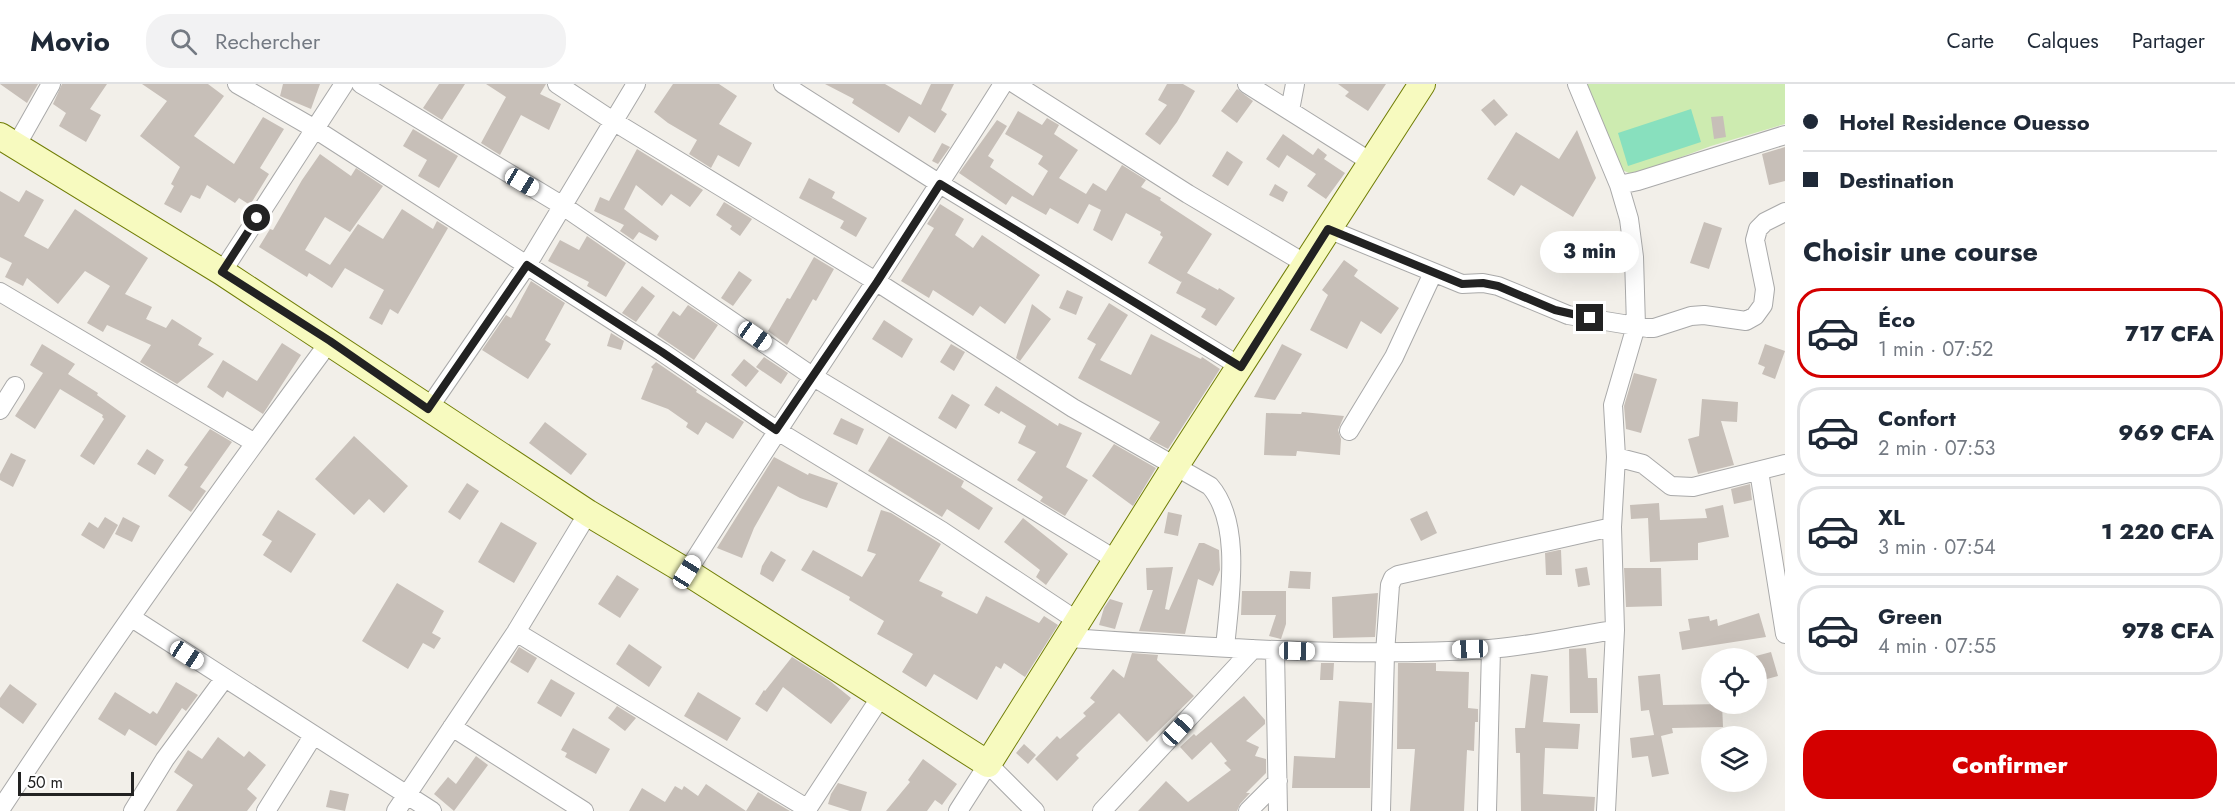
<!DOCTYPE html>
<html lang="fr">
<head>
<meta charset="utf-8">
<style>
	:root { --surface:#fff; --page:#f2f2f3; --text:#1f2937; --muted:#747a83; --line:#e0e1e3; --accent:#d40000 }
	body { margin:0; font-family:Jost,sans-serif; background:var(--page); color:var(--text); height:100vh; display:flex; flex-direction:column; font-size:22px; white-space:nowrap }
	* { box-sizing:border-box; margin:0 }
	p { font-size:20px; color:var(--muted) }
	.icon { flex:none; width:33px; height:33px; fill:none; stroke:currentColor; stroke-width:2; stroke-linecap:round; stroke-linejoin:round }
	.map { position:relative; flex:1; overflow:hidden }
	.drawer { display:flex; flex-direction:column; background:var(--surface); width:450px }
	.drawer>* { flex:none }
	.top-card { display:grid; align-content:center; height:132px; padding:0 18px; background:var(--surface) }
	.buttons { position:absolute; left:1701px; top:564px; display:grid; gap:12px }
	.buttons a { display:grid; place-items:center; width:66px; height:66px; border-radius:50%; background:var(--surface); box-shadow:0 6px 24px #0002; font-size:30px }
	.scale { position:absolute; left:18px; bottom:15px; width:116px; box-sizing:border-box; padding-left:6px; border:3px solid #222; border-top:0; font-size:16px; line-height:21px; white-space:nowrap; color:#222; -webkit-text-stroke:4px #fff; paint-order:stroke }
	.end { position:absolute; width:27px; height:27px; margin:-14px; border:8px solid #222; background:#fff; box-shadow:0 0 0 3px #fff }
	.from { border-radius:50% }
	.bubble { position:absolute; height:42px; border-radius:21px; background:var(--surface); box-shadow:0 6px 24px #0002; font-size:20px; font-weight:800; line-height:42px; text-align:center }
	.car { position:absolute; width:18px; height:36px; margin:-18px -9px; border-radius:8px; box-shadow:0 0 4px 2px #0007; background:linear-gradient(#fff 24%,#345 0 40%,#fff 0 76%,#345 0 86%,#fff 0) }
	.top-card b { display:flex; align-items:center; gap:21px; height:57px; font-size:22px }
	.top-card b+b { border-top:2px solid var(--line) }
	.top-card i { width:15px; height:15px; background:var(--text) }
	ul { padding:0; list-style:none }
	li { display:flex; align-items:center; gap:18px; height:90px; margin:0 12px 9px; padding:0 6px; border:3px solid var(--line); border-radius:24px }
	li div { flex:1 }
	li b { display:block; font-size:22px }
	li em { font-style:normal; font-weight:800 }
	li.current { border-color:var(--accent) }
	li>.icon { width:54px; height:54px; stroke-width:1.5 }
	h2 { padding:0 18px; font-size:27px; line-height:72px }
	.action { display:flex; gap:12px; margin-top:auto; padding:12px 18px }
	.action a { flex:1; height:69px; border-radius:24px; background:var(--accent); color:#fff; font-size:24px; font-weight:800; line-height:69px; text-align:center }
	header { display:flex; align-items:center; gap:36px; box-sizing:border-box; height:84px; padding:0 30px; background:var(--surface); border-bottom:2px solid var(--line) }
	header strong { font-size:28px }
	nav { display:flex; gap:33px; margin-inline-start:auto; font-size:21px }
	.search { width:420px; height:54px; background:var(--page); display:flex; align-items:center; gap:15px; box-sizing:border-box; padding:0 21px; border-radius:24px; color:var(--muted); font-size:22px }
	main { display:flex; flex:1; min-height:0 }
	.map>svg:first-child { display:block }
	.grass { fill:#cdebb0 }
	.pitch { fill:#88e0be }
	.building { fill:#c7bfb8 }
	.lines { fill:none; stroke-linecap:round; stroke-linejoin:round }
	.street-casing { stroke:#a9a9a9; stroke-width:20 }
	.secondary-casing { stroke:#707d05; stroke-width:28 }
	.street { stroke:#fff; stroke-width:18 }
	.secondary { stroke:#f7fabf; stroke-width:26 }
	.route { stroke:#222; stroke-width:8 }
</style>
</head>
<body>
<header>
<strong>Movio</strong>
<div class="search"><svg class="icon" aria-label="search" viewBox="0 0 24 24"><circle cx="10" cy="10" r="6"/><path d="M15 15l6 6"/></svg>Rechercher</div>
<nav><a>Carte</a><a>Calques</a><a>Partager</a></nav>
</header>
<main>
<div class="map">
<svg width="1785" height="727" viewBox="0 0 1785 727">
	<rect width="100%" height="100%" fill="#f2efe9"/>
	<path class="grass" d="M1586,0H1785V40L1711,62L1633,91L1618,84Z"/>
	<path class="pitch" d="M1691,25L1701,58L1628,82L1618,49Z"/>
	<path class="building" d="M0,0H38L27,19Z
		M62,0H107L90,25L101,31L86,58L59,42L66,29L53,20Z
		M142,0H208L224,12L194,52L234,80L263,33L284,45L260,84L269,90L250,121L239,114L235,119L207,101L200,115L191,111L181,129L164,120L174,102L171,100L180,83L140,52L167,17Z
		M283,0H320L311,25L280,12Z
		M439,0H465L442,36L423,24Z
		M486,0H546L540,10L561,20L549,46L521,31L500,71L481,59L506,13Z
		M673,0H719L737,12L719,40L752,59L739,83L718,71L711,84L689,70L697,56L668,39L654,28Z
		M825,0H885L921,21L931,0H954L941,26L947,30L935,49L909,32L899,49L852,19L854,15Z
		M1167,0H1183L1195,7L1177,38L1160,61L1145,50L1167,21L1158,16Z
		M1338,0H1386L1368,27L1345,12L1349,8Z
		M1237,5L1253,17L1237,39L1221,27Z
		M1494,15L1508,31L1495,42L1481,26Z
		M1018,27L1042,41L1047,34L1059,41L1054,50L1078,66L1059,94L1086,110L1093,99L1106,107L1122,81L1146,96L1141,103L1161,114L1160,116L1212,150L1187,189L1218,206L1219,204L1235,214L1216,242L1201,233L1206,225L1176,209L1182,197L1181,198L1148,179L1163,153L1160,151L1161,148L1126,129L1112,157L1093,146L1101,126L1089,120L1078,140L1050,124L1046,131L1012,112L1006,121L959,89L997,36L1007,42L988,72L994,76L990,83L1033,112L1048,87L1038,80L1043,72L1005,50Z
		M1723,32L1726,53L1714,55L1711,33Z
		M413,45L458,72L439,104L418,92L427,76L403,62Z
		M1577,46L1596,94L1573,133L1521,101L1514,112L1487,95L1516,48L1559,75Z
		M1283,50L1313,71L1318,64L1327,71L1324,75L1345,89L1326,115L1307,102L1316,90L1287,71L1279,84L1266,75Z
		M942,59L950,63L938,80L932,77Z
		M1785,63V97L1769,101L1762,70Z
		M637,65L703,106L690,123L671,110L662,122L636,101L624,125L659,152L656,157L639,148L633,156L620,147L624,141L594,127L600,113L609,117Z
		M1227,67L1243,78L1228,102L1212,92Z
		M320,70L351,92L356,84L383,102L350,148L325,133L305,166L330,181L358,140L383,155L402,125L433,145L437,137L448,144L398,230L390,225L382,241L369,234L384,206L345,184L332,204L309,189L307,193L259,163L270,145L273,146L302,96Z
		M809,94L835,108L832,114L867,134L856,153L840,144L844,137L799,114Z
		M1275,100L1288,108L1283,118L1269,111Z
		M26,106L44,116L24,152L48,165L75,125L148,174L125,210L152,223L146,235L166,244L172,235L202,254L198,261L214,270L177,300L140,278L151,261L107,241L103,248L87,239L110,202L85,187L58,220L27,194L23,202L5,193L12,179L0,173V107L19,118Z
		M724,118L752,135L740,152L730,145L732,142L716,131Z
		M940,120L964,135L955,151L973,164L982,151L1040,191L1005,240L980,222L973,232L933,206L929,214L901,197L934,144L927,140Z
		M1704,138L1722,144L1709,185L1690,179Z
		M587,152L626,179L606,213L587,202L589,198L548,177L560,156L579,166Z
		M814,173L834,185L816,217L813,215L787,261L768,247L787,214L790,215Z
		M1344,176L1358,186L1354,192L1399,224L1381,250L1361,237L1347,265L1310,246L1328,211L1322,206Z
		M739,187L752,196L733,222L721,214Z
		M531,197L565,219L545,256L551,260L528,295L482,266L506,231L511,234Z
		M642,202L655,212L636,238L622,229Z
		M1067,206L1083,213L1076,231L1059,224Z
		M1109,219L1128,231L1100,276L1131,291L1151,250L1201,275L1202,273L1220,285L1168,365L1149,355L1160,338L1078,294L1096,260L1087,255Z
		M1032,220L1051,235L1020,277L1016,274Z
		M688,221L718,241L694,276L657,251L673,227L680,232Z
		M884,236L913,255L902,274L872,255Z
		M611,249L624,257L621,266L607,262Z
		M282,259L301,271L263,330L227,307L223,314L207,303L223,276L257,297Z
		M42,260L75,280L68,290L98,309L97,311L126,332L94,381L80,372L104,335L102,333L103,331L60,305L35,345L15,332L43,289L30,281Z
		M951,260L965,268L954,287L940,278Z
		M1282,260L1302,270L1275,316L1254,313Z
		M1765,260L1785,267L1775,295L1762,290L1765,283L1758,280Z
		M764,273L788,289L781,300L756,283Z
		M744,275L759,287L746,303L731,291Z
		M656,278L697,306L696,308L744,338L733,355L706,338L698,351L686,343L688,339L668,325L641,315L653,285L651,283Z
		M1634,289L1657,295L1641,349L1626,345L1624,322Z
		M996,302L1058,342L1059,339L1082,349L1066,383L1088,396L1065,432L1040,417L1043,413L1017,396L1036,368L1018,359L1026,342L1001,327L999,330L984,321Z
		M952,310L970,321L956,345L938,334Z
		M1702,315L1738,318L1737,338L1721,337L1734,381L1698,390L1688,355L1699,352Z
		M1302,328L1344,332L1338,346L1341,355L1340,371L1297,367L1296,372L1264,371L1266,329L1301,330Z
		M841,334L864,345L857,361L833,350Z
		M545,338L587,370L571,391L529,359Z
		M210,345L232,358L200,403L206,407L191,428L168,412L188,383L184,381Z
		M354,352L408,402L384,429L369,415L354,431L315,395Z
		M889,352L964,397L961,403L993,424L979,446L947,425L942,433L868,387Z
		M1114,360L1156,384L1133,422L1092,392Z
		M147,365L164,376L155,391L137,380Z
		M11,369L26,376L13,403L0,396V390Z
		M774,373L808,391L809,389L838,399L827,424L800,414L778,402L754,444L742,474L717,464Z
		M467,399L479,407L460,436L448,428Z
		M1750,400L1752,416L1734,420L1731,405Z
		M1659,419L1660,436L1707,434L1705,425L1723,421L1729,453L1698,459V476L1650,478L1648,434L1631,435L1630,421Z
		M278,426L316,450L291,489L263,471L272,457L262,451Z
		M881,426L891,429L941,460L919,497L943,508L941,512L977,530L986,512L1039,539L1044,532L1058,541L1025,593L1004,579L1001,585L996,582L977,616L934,590L926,603L902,588L913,570L877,550L884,537L849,516L850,513L801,486L813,466L862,493L876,470L867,467Z
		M1427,427L1437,449L1421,457L1410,435Z
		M1168,428L1182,431L1178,452L1164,449Z
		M105,433L118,441L104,465L81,451L89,438L98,444Z
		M123,433L140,442L132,458L115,450Z
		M1023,434L1068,470L1046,501L1036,493L1040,486L1004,458Z
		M501,438L537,459L514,499L478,478Z
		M1199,459H1204L1219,466L1220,486L1213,502L1198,495L1185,550L1139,547L1153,506H1147L1146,484L1173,483L1165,525L1169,526Z
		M1559,466H1561L1562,491H1546L1545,469Z
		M771,467L786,476L773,498L760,490L762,482Z
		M1587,483L1590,501L1578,503L1575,485Z
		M1624,484H1661L1662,522L1626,523Z
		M1290,487L1311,488L1310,505L1288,504Z
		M617,491L639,505L620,534L598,520Z
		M397,499L444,527L432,549L441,554L434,565L423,559L408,585L362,557Z
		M1242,507H1286V540L1281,555L1269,552L1276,531H1241Z
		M1378,509L1375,553L1333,554L1332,513Z
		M1110,515L1123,519L1115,545L1099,541L1104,524Z
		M1759,529L1766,553L1682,566L1679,548L1690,546L1688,535L1709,532L1710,537L1717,535L1718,542Z
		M629,560L662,583L649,603L616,580Z
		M519,563L537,574L528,589L510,578Z
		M1586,564L1588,594H1597L1598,629H1570L1569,565Z
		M1771,568L1778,592L1756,598V572Z
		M1132,569L1158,571L1157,576L1194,612L1147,658L1119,629L1076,671L1079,674L1057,697L1035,675L1057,652L1060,655L1086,632L1083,629L1095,618L1090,614L1113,585L1124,594Z
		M792,573L830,597L851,614L831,640L783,603L767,628L755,620L764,606L765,607Z
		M1321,579H1334L1333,596H1320Z
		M1398,579H1436V587L1469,588L1468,624L1478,625V638H1475L1474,667L1467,666L1464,727H1410L1415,665H1397Z
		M1531,590L1548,592L1543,638L1580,640L1578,665L1545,664L1543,710L1595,713L1594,727H1521L1520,669H1516L1515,644H1525Z
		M1660,590L1663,621L1722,620L1723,643L1672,644L1673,649L1661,652L1669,690L1652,693L1648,672L1632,674L1630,654L1654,651L1649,626L1641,627L1638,592Z
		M551,595L575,609L561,633L537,619Z
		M176,598L198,611L186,627L182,624L156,662L129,645L125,652L98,635L115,608L150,630L153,627L157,630Z
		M10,600L37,620L23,640L0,623V614Z
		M698,608L741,634L727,657L684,632Z
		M1244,612L1265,636V640L1246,657L1259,663L1255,672L1266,675V689L1246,709H1250L1240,720L1237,727H1138L1166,697L1188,718L1231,686L1224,679L1227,677L1211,658L1192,676L1180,663L1194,650L1196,652Z
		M1339,617L1372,619L1370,704H1292L1294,672L1335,674Z
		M617,622L636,634L625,647L608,634Z
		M573,644L610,665L596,690L565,673L567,669L561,666Z
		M218,653L244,673L249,667L266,681L247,705L257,714L247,727H176L193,701L174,688L188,666L202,675Z
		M1024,660L1036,671L1028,680L1016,669Z
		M476,672L488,681L454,727L434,710L448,693L456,700Z
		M923,675L957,700L942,721L935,716L927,727H886L910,698L908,696Z
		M838,699L867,708L861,727H850L828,720L831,710Z
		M706,700L746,727L758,708L790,727H629L642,704L665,718L675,702L682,706L684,702L698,712Z
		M330,706L349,710L345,727L326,723Z"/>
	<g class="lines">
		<g class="street-casing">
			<path id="street" d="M237,0L315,45L662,268L776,346L942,447L1079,538
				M361,0L563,122L812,292L1118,477
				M557,0L613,37L877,198L1073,324L1210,402C1243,440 1229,517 1225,564
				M783,0L940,100L1241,283
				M1015,0L1188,110L1306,180
				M1247,0L1371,78
				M1577,0L1619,101L1629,135L1634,173L1636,242L1613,321L1616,373L1612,443L1615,546L1606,727
				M1290,26L1295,0
				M16,62L51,0
				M1619,101L1638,97L1785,51
				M1328,145L1462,200L1483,199L1498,202L1568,231L1648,244H1654L1691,232L1704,231L1746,237L1755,232L1763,221L1765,205L1755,156L1758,145L1765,138L1785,128
				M222,188L344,0
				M0,208L255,359
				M428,325L527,181L636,0
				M0,326L15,302
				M1349,347L1394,273L1433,189
				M1616,373L1643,380L1671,402L1693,403L1785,380
				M1759,387L1785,550
				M687,488C790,324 900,164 1003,0
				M132,534L432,727
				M516,548L808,725
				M1069,554C1209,563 1349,574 1489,565C1531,562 1573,552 1615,546
				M1275,567L1278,727
				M452,643L584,727
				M0,726C105,566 216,411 330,257
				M133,727L165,675L224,595
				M266,727L313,652
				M396,727L516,548L588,429
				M806,727L882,611
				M958,727L988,680L1035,727
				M1102,727L1253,565
				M1248,727L1278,697
				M1381,727L1385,569L1390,501L1393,494L1398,491L1612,443
				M1487,727L1491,565"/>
		</g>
		<g class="secondary-casing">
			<path id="secondary" d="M0,52L222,188L588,429L687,488L988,680L1176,381L1422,0"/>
		</g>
		<use href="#street" class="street"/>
		<use href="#secondary" class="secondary"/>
	</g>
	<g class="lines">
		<path class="route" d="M257,134L222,188L330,257L428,325L527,181L662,268L776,346L877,198L940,100L1241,283L1328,145L1462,200L1483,199L1498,202L1555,226L1590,234"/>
	</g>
</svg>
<div class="buttons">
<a><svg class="icon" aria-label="locate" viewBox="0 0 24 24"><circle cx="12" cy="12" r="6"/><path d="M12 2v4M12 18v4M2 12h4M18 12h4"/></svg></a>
<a><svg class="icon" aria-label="layers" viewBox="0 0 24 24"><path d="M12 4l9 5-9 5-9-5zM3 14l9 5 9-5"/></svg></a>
</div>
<div class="scale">50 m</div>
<i class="end from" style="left:257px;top:134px"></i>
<i class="end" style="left:1590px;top:234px"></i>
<div class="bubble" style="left:1540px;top:147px;width:99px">3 min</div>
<i class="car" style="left:522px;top:98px;rotate:121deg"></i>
<i class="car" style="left:755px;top:252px;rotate:125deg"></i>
<i class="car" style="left:687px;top:488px;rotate:32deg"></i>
<i class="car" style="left:1470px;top:565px;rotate:268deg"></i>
<i class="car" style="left:1297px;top:567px;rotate:91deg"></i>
<i class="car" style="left:187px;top:571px;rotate:123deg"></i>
<i class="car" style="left:1178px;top:646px;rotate:43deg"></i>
</div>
<section class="drawer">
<div class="top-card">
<b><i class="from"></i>Hotel Residence Ouesso</b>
<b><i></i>Destination</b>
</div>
<h2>Choisir une course</h2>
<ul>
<li class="current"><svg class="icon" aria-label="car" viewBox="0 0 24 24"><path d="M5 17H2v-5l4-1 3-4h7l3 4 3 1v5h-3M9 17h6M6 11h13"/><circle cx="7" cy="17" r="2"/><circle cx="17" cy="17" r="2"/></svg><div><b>Éco</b><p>1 min · 07:52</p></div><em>717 CFA</em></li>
<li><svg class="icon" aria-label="car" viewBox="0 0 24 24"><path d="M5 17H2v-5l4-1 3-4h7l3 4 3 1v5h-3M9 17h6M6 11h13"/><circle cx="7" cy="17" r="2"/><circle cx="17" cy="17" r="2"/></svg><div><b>Confort</b><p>2 min · 07:53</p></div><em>969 CFA</em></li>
<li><svg class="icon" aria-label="car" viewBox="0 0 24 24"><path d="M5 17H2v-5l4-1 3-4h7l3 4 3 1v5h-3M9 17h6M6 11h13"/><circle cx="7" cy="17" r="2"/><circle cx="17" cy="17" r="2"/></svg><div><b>XL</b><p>3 min · 07:54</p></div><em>1 220 CFA</em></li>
<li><svg class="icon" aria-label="car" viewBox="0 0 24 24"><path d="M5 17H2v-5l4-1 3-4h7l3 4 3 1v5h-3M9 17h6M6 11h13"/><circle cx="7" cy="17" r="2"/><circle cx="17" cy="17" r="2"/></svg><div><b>Green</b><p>4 min · 07:55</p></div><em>978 CFA</em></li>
</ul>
<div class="action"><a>Confirmer</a></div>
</section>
</main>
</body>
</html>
